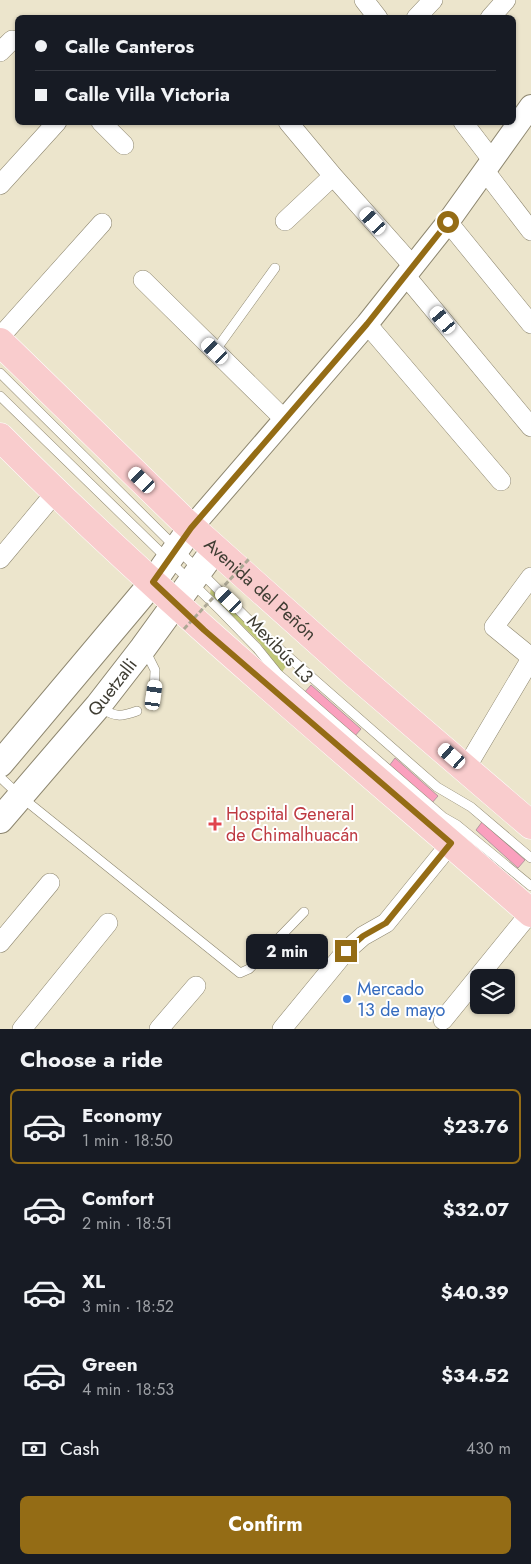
<!DOCTYPE html>
<html lang="en">
<head>
<meta charset="utf-8">
<style>
	:root { --surface:#171b24; --page:#20242c; --text:#f1f3f6; --muted:#9ea1a6; --line:#363941; --accent:#946c15 }
	body { margin:0; font-family:Jost,sans-serif; background:var(--page); color:var(--text); height:100vh; display:flex; flex-direction:column; font-size:19px; white-space:nowrap }
	* { box-sizing:border-box; margin:0 }
	p { font-size:16px; color:var(--muted) }
	.icon { flex:none; width:28px; height:28px; fill:none; stroke:currentColor; stroke-width:2; stroke-linecap:round; stroke-linejoin:round }
	.map { position:relative; height:1029px; overflow:hidden }
	.panel { display:flex; flex-direction:column; background:var(--surface); flex:1 }
	.panel>* { flex:none }
	.top-card { position:absolute; left:15px; top:15px; width:501px; height:110px; border-radius:8px; box-shadow:0 1px 4px #0004; display:grid; align-content:center; height:110px; padding:0 20px; background:var(--surface) }
	.fabs { position:absolute; left:470px; top:969px; display:grid; gap:10px }
	.fabs a { display:grid; place-items:center; width:45px; height:45px; border-radius:8px; background:var(--surface); box-shadow:0 1px 4px #0004; font-size:25px }
	.end { position:absolute; width:22px; height:22px; margin:-11px; border:6px solid #946c15; background:#fff; box-shadow:0 0 0 2px #fff }
	.from { border-radius:50% }
	.bubble { position:absolute; height:35px; border-radius:8px; background:var(--surface); box-shadow:0 1px 4px #0004; font-size:16px; font-weight:700; line-height:35px; text-align:center }
	.car { position:absolute; width:15px; height:30px; margin:-15px -8px; border-radius:6px; box-shadow:0 0 4px 1px #0007; background:linear-gradient(#fff 24%,#345 0 40%,#fff 0 76%,#345 0 86%,#fff 0) }
	.top-card b { display:flex; align-items:center; gap:18px; height:48px; font-size:19px }
	.top-card b+b { border-top:1px solid var(--line) }
	.top-card i { width:12px; height:12px; background:var(--text) }
	ul { padding:0; list-style:none }
	li { display:flex; align-items:center; gap:15px; height:75px; margin:0 10px 8px; padding:0 10px; border:2px solid transparent; border-radius:8px }
	li div { flex:1 }
	li b { display:block; font-size:19px }
	li em { font-style:normal; font-weight:700 }
	li.on { border-color:var(--accent) }
	li>.icon { width:45px; height:45px; stroke-width:1.5 }
	h2 { padding:0 20px; font-size:22px; line-height:60px }
	.pay { display:flex; align-items:center; gap:12px; height:55px; padding:0 20px; font-size:19px }
	.pay p { margin-inline-start:auto }
	.primary-button { display:flex; gap:10px; margin-top:auto; padding:10px 20px }
	.primary-button a { flex:1; height:58px; border-radius:8px; background:var(--accent); color:#fff; font-size:20px; font-weight:700; line-height:58px; text-align:center }
	.map>svg:first-child { display:block }
	.green { fill:#c1c87a }
	.building { fill:#faa0be; stroke:#b498a0 }
	.lines { fill:none; stroke-linecap:round; stroke-linejoin:round }
	.service-casing { stroke:#8d866f; stroke-width:10 }
	.minor-casing { stroke:#8d866f; stroke-width:20 }
	.tertiary-casing { stroke:#8d866f; stroke-width:24 }
	.secondary-casing { stroke:#8d866f; stroke-width:28 }
	.primary-casing { stroke:#fff; stroke-width:29 }
	.service { stroke:#fff; stroke-width:9 }
	.minor { stroke:#fff; stroke-width:19 }
	.tertiary { stroke:#fff; stroke-width:22 }
	.secondary { stroke:#fff; stroke-width:26 }
	.primary { stroke:#f9cccd; stroke-width:28 }
	.path-bridge { stroke:#ada895; stroke-width:3; stroke-dasharray:5 2.5; stroke-linecap:butt }
	.route { stroke:#946c15; stroke-width:6 }
	.health-dot { fill:#e0444e; stroke:#fff; stroke-width:2 }
	.shop-dot { fill:#3f7fe0; stroke:#fff; stroke-width:2 }
	.labels { text-anchor:middle; dominant-baseline:central; stroke-width:4; stroke-linejoin:round; paint-order:stroke }
	.street-label { font-size:18px; fill:#3e3c32; stroke:#fff }
	.health-label { font-size:18px; fill:#be3a42; stroke:#fff; text-anchor:start }
	.shop-label { font-size:18px; fill:#366cbe; stroke:#fff; text-anchor:start }
</style>
</head>
<body>
<div class="map">
<svg width="531" height="1029" viewBox="0 0 531 1029">
	<rect width="100%" height="100%" fill="#ece5cc"/>
	<path class="green" d="M211,588L289,662L282,672L259,642L210,594Z"/>
	<path class="building" d="M311,685L361,729L354,737L304,693Z
		M395,758L438,796L431,804L389,766Z
		M482,822L525,860L518,868L476,830Z"/>
	<g class="lines">
		<g class="service-casing">
			<path id="service" d="M215,351L275,268
				M0,373L267,638L437,787L471,807L531,858
				M0,396L221,611L257,648L278,674L443,817L457,825L531,886
				M145,650L155,670L154,695
				M100,708C116,717 120,717 137,711
				M0,777L20,796L240,973L249,969L304,912"/>
		</g>
		<g class="minor-casing">
			<path id="minor" d="M364,0L378,18
				M416,18L433,0
				M490,18L506,0
				M0,52L12,40
				M101,122L124,145
				M288,122L333,176L413,266
				M463,122L492,160
				M485,171L531,231
				M0,185L57,122
				M285,221L333,176
				M448,222L531,324
				M405,275L531,427
				M143,280L284,419
				M367,324L501,481
				M0,337L102,223
				M0,559L55,493
				M466,768L529,662L527,654L494,627L531,577
				M0,943L50,883
				M443,1020L530,913
				M22,1029L108,923
				M159,1029L196,986
				M282,1029L346,951L363,936L386,923L451,843"/>
		</g>
		<g class="tertiary-casing">
			<path id="tertiary" d="M191,528L367,324L448,222L531,106"/>
		</g>
		<g class="secondary-casing">
			<g id="secondary">
				<path d="M0,764L153,582L191,528"/>
				<path id="s1" d="M0,820L98,706L143,648L215,549"/>
			</g>
		</g>
		<g class="primary-casing">
			<g id="primary">
				<path id="s2" d="M0,342L184,521L354,673L531,825"/>
				<path d="M0,437C168,606 352,757 531,913"/>
			</g>
		</g>
		<use href="#service" class="service"/>
		<use href="#minor" class="minor"/>
		<use href="#tertiary" class="tertiary"/>
		<use href="#secondary" class="secondary"/>
		<use href="#primary" class="primary"/>
		<path class="path-bridge" d="M184,629L249,559"/>
	</g>
	<g class="lines">
		<path class="route" d="M346,951L363,936L386,923L451,843L204,630L153,582L191,528L367,324L448,222"/>
	</g>
	<path class="health-dot" d="M212.5 816.5h5v5h5v5h-5v5h-5v-5h-5v-5h5z"/>
	<circle class="shop-dot" cx="347" cy="999" r="5"/>
	<g class="labels">
		<g class="street-label">
			<text stroke="none"><textPath href="#s2" startOffset="359">Avenida del Peñón</textPath></text>
			<text transform="translate(280 649) rotate(46)">Mexibús L3</text>
			<text stroke="none"><textPath href="#s1" startOffset="174">Quetzalli</textPath></text>
		</g>
		<g class="health-label">
			<text x="226" y="814">Hospital General<tspan x="226" dy="21">de Chimalhuacán</tspan></text>
		</g>
		<g class="shop-label">
			<text x="357" y="989">Mercado<tspan x="357" dy="21">13 de mayo</tspan></text>
		</g>
	</g>
</svg>
<div class="fabs">
<a><svg class="icon" aria-label="layers" viewBox="0 0 24 24"><path d="M12 4l9 5-9 5-9-5zM3 14l9 5 9-5"/></svg></a>
</div>
<i class="end from" style="left:448px;top:222px"></i>
<i class="end" style="left:346px;top:951px"></i>
<div class="bubble" style="left:246px;top:934px;width:82px">2 min</div>
<i class="car" style="left:373px;top:221px;rotate:318deg"></i>
<i class="car" style="left:443px;top:320px;rotate:320deg"></i>
<i class="car" style="left:215px;top:351px;rotate:314deg"></i>
<i class="car" style="left:142px;top:480px;rotate:314deg"></i>
<i class="car" style="left:229px;top:600px;rotate:314deg"></i>
<i class="car" style="left:154px;top:695px;rotate:8deg"></i>
<i class="car" style="left:452px;top:756px;rotate:311deg"></i>
<div class="top-card">
<b><i class="from"></i>Calle Canteros</b>
<b><i></i>Calle Villa Victoria</b>
</div>
</div>
<section class="panel">
<h2>Choose a ride</h2>
<ul>
<li class="on"><svg class="icon" aria-label="car" viewBox="0 0 24 24"><path d="M5 17H2v-5l4-1 3-4h7l3 4 3 1v5h-3M9 17h6M6 11h13"/><circle cx="7" cy="17" r="2"/><circle cx="17" cy="17" r="2"/></svg><div><b>Economy</b><p>1 min · 18:50</p></div><em>$23.76</em></li>
<li><svg class="icon" aria-label="car" viewBox="0 0 24 24"><path d="M5 17H2v-5l4-1 3-4h7l3 4 3 1v5h-3M9 17h6M6 11h13"/><circle cx="7" cy="17" r="2"/><circle cx="17" cy="17" r="2"/></svg><div><b>Comfort</b><p>2 min · 18:51</p></div><em>$32.07</em></li>
<li><svg class="icon" aria-label="car" viewBox="0 0 24 24"><path d="M5 17H2v-5l4-1 3-4h7l3 4 3 1v5h-3M9 17h6M6 11h13"/><circle cx="7" cy="17" r="2"/><circle cx="17" cy="17" r="2"/></svg><div><b>XL</b><p>3 min · 18:52</p></div><em>$40.39</em></li>
<li><svg class="icon" aria-label="car" viewBox="0 0 24 24"><path d="M5 17H2v-5l4-1 3-4h7l3 4 3 1v5h-3M9 17h6M6 11h13"/><circle cx="7" cy="17" r="2"/><circle cx="17" cy="17" r="2"/></svg><div><b>Green</b><p>4 min · 18:53</p></div><em>$34.52</em></li>
</ul>
<div class="pay"><svg class="icon" aria-label="cash" viewBox="0 0 24 24"><path d="M3 7h18v10H3z"/><circle cx="12" cy="12" r="2"/></svg>Cash<p>430 m</p></div>
<div class="primary-button"><a>Confirm</a></div>
</section>
</body>
</html>
